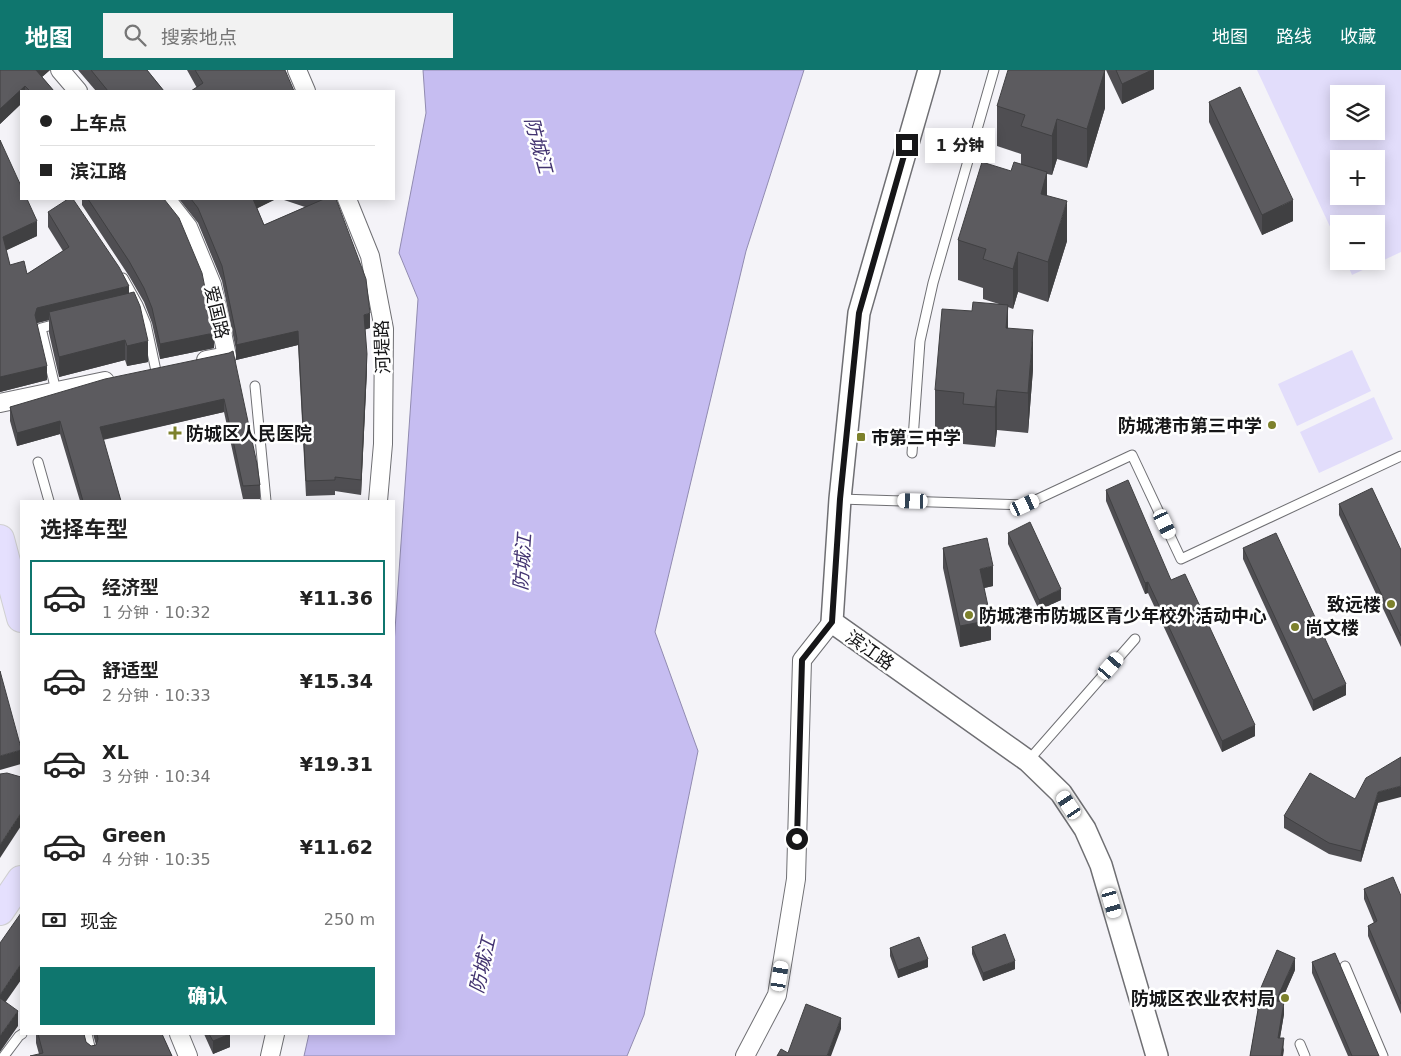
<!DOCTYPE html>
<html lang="zh">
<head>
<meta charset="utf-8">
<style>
	:root { --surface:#fff; --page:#f2f2f2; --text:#222; --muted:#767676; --line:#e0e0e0; --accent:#0f766e }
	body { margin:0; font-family:"DejaVu Sans","Noto Sans SC",sans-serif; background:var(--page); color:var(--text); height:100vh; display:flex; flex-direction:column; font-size:19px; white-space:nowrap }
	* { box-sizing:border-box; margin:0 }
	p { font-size:16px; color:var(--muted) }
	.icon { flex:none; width:28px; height:28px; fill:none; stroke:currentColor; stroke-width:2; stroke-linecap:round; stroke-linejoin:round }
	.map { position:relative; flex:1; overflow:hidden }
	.side { position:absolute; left:20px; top:430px; width:375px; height:535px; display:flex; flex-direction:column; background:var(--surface); border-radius:0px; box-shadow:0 2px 12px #0003 }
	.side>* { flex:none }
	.banner { position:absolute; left:20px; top:20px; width:375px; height:110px; border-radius:0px; box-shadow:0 2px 12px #0003; display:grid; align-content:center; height:110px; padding:0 20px; background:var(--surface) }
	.tools { position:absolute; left:1330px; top:15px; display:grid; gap:10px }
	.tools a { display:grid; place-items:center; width:55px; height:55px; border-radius:0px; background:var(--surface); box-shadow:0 2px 12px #0003; font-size:25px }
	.end { position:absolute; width:22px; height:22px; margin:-11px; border:6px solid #161618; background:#fff; box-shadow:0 0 0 2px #fff }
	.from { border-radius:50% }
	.bubble { position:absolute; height:35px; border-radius:0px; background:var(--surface); box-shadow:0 2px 12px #0003; font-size:16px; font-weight:800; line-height:35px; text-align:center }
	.car { position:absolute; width:15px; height:30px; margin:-15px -8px; border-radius:6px; box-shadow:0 0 4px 1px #0007; background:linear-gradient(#fff 24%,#345 0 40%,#fff 0 76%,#345 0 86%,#fff 0) }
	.banner b { display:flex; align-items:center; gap:18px; height:48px; font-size:19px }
	.banner b+b { border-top:1px solid var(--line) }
	.banner i { width:12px; height:12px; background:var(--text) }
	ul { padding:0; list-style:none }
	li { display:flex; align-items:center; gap:15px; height:75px; margin:0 10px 8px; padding:0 10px; border:2px solid transparent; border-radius:0px }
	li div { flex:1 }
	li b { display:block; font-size:19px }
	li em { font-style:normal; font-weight:800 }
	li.selected { border-color:var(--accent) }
	li>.icon { width:45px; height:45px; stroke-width:1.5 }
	h2 { padding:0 20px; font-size:22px; line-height:60px }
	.pay { display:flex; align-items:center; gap:12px; height:55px; padding:0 20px; font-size:19px }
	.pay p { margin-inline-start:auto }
	.action { display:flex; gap:10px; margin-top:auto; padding:10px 20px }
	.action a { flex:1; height:58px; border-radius:0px; background:var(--accent); color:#fff; font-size:20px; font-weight:800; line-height:58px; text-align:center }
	header { display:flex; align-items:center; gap:30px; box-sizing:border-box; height:70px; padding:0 25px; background:var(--accent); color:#fff }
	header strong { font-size:24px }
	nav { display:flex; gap:28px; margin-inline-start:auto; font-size:18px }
	.search { width:350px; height:45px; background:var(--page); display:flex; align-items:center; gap:12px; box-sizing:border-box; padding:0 18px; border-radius:0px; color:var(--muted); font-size:19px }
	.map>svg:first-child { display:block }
	.green { fill:#e2ddfb; fill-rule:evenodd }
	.water { fill:#c6bdf1; stroke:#918bb0 }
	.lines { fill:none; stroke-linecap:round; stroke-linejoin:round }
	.service-casing { stroke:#6f6f73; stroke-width:11 }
	.minor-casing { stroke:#6f6f73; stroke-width:20 }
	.tertiary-casing { stroke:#6f6f73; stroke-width:24 }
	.primary-casing { stroke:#d0d0d1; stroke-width:30 }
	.service { stroke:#fff; stroke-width:9 }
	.minor { stroke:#fff; stroke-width:18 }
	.tertiary { stroke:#fff; stroke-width:21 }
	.primary { stroke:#e5e0fe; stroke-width:28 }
	.wall { fill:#4f4e52 }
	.shaded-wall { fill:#404042 }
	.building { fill:#5c5b5f; stroke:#404042 }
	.route { stroke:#161618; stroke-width:6 }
	.poi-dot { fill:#7d812c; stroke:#fff; stroke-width:2 }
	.labels { text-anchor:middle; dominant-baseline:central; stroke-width:5; stroke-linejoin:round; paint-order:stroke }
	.street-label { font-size:18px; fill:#161618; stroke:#fff }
	.poi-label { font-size:18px; font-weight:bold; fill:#161618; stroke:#fff; text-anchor:start }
	.water-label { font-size:19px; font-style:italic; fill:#423370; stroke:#fff }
</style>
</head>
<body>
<header>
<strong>地图</strong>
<div class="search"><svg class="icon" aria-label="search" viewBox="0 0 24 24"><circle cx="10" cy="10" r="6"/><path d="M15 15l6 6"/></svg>搜索地点</div>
<nav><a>地图</a><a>路线</a><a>收藏</a></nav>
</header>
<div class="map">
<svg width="1401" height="986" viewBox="0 0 1401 986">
	<rect width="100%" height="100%" fill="#f4f3f8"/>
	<path class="green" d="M1257,0H1401V182L1352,205L1346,191H1376V154H1339V176ZM1339,24H1376V61H1339ZM1339,89H1376V126H1339Z
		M1352,280L1371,321L1297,356L1278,314Z
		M1374,327L1393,369L1319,403L1300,362Z"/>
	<path class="water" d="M423,0H804L746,181L655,562L698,681L644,945L627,986H304L309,964H394V574L418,229L399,183L426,43Z"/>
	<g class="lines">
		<g class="service-casing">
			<path id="service" d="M123,208L138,235L146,254L156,301
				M255,316L266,431
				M56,321L41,258L60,253
				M912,383L920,271L933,213L994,0
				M38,392L49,431
				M840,429L1025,435L1132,385L1181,489L1401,386
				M1028,691L1135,569
				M1345,896L1383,986
				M87,964L92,986
				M1300,974L1305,986
				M4,986L19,966L22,964"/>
		</g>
		<g class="minor-casing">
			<path id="minor" d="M60,0L78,21
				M297,0L306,21
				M166,129L188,157L212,215L227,286L206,290
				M347,129L370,186L384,259L383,374L378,431
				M0,333L105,311
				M179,964L188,986
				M270,986L275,964
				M745,986L777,925L796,809L802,590L832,552"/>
		</g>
		<g class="tertiary-casing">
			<path id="tertiary" d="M929,0L859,243L840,429L832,552L1028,691L1061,723L1085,759L1101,795L1157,986"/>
		</g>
		<g class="primary-casing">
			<path id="primary" d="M0,469L21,548
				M0,841L21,810"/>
		</g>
		<use href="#service" class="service"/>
		<use href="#minor" class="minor"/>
		<use href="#tertiary" class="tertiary"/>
		<use href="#primary" class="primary"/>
	</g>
	<path class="wall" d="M0,0H50L42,7L54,21H21V34L0,54Z
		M78,0H147L164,21H96Z
		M187,0H285L197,18Z
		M1105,0V38L1087,98L1057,89L1052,105L1047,104V126L1067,171L1048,232L1018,222L1013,239L1008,237V258L1033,299L1028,363L997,360L995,377L963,374V363L935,360V320L972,241L999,234L983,229V218L958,210V170L1011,101L1021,94V84L997,76V36Z
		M1106,0H1154V19L1122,34Z
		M1209,32L1293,151L1262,165L1209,52Z
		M0,70L37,166L6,180L10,195L27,204L63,181L48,157V142L129,223L148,292L127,296L125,290L59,307L49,263V250L37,253L47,310L0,322Z
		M82,129H164L214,278L160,289L152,253L144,232L129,206L82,135Z
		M179,129H276L257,138L264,155L305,137L281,129H336L370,258L365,259L367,299L361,425L335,421V425L306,426L298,275L236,290V280L222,211L198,153Z
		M229,283L260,415V429H243L224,342L103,370L121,431H80L60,364L17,376L10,351V337Z
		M1106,420L1171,510L1255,666L1222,682L1148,523L1145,524L1106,431Z
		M1339,434L1401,480V577L1339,445Z
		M1008,463L1061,530L1039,540L1008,474Z
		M943,478L993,516L984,518L991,570L960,577L943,498Z
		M1243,478L1346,625L1313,641L1243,489Z
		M1355,729L1378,733L1361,792L1329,784L1284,758V746Z
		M1364,819L1401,826V944L1368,866V856L1374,853L1364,829Z
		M972,877L1015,899L983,911L972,884Z
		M890,878L928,897L898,908L890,886Z
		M1312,892L1379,986H1348L1312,903Z
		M1295,900L1281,932L1284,944L1280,968L1284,980L1283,986H1250L1258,940L1257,939V927Z
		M36,964H84L86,972L91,976L96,975L93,964H162L172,986L39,984L36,973Z
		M204,964H229L230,977L213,984Z"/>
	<path class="shaded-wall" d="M35,0H50L35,13Z
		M1105,0V38L1087,98V59Z
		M1152,0H1154V19L1122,34V14Z
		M25,16V21H21V34L0,54V39Z
		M1057,49V89L1052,105V66Z
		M1047,102V142L1041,124Z
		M252,129H276L252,141Z
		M1293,130V151L1262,165V145Z
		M1067,131V171L1048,232V192Z
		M37,151V166L3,182V167Z
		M1018,182V222L1013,239V199Z
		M129,216V231L49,242V250L37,253L35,245L37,238Z
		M1008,235V275L1006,258Z
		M370,243V258L364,260V245Z
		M1033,260V299L1028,363V323Z
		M298,261V275L236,290V275Z
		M214,263V278L160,289V274Z
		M125,270V290L59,307V287Z
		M148,271V292L127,296V276Z
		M367,284V299L361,425V410Z
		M47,296V310L0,322V307Z
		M997,320V360L995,377V337Z
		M224,329V342L100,370V357Z
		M60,351V364L17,376V363Z
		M993,496V516L980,519V499Z
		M1148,512V523L1145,524V513Z
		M1061,519V530L1039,540V530Z
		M991,550V570L960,577V556Z
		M1346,614V625L1313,641V630Z
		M1255,655V666L1222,682V671Z
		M21,680V694L0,700V686Z
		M1401,716V727L1378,733L1361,792V781L1378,722Z
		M21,743V756L0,788V775Z
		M1295,888V900L1276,943V931Z
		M928,889V897L898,908V900Z
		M1015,891V899L983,911V903Z
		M21,894V910L0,940V925Z
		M1284,932V944L1278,979V968Z
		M18,941V956L0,982V966Z
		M841,948V959L831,986H827Z
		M230,964V977L213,984V971Z
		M1284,968L1283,986H1281Z"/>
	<path class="building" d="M0,0H36L54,21H30L25,16L0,39Z
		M91,0H147L164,21H108Z
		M195,0H285L294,21H191L203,13Z
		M1008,0H1105L1087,59L1057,49L1052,66L1021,56L1025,45L997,36Z
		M1116,0H1152L1122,14Z
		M1240,17L1293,130L1262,145L1209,32Z
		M0,70L21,116V129H27L37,151L3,167L10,195L24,191L27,204L69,177L48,142L68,129H73L119,197L129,216L37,238L35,245L47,296L0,307Z
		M982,92L1011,101L1014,92L1047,102L1041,124L1067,131L1048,192L1018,182L1013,199L983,189L986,179L958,170Z
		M88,129H164L179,148L202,203L214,263L160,274L152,238L144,218L129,191Z
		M191,129H253L264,155L324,129H322H336L366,209L370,243L364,245L367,284L361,410L335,407V410L306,411L298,261L236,275L237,269L222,196L198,138Z
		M134,222L140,236L148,271L127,276L125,270L59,287L49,242Z
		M973,232L1008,235L1006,258L1033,260L1028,323L997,320L995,337L963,334L964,323L935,320L942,239L972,241Z
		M233,281L257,394L260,415L243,416L224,329L100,357L121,431H83L60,351L17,363L10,337L105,309L229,283Z
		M1128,410L1171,510L1185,504L1255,655L1222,671L1148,512L1145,513L1106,420Z
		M1372,418L1401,480V566L1339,434Z
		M1030,452L1061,519L1039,530L1008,463Z
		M1276,463L1346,614L1313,630L1243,478Z
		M987,468L993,496L980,499L991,550L960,556L943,478Z
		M0,601L21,678V680L0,686Z
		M1401,687V716L1378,722L1361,781L1329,773L1284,746L1310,703L1355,729L1366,708Z
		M7,703L21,707V743L0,775V704Z
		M1393,807L1401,826V934L1368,856L1377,851L1364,819Z
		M21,843V894L0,925V873Z
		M1005,864L1015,891L983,903L972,877Z
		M919,867L928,889L898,900L890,878Z
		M1277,880L1295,888L1276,931L1284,932L1278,968H1284L1281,986H1250L1260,928L1257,927Z
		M1335,883L1379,986H1352L1312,892Z
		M0,928L18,941L0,966Z
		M806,934L841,948L827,986H777L781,979L788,983Z
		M38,964H84L86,972L91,976L96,975L98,969L97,964H162L172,986H30L43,983Z
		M209,964H230L213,971Z"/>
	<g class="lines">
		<path class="route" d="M797,769L802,590L832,552L840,429L859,243L907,75"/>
	</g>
	<g class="poi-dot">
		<circle cx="1272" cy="355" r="5"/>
		<path d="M172.5 355.5h5v5h5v5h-5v5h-5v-5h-5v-5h5z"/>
		<rect x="856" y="362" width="10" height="10" rx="2.5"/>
		<circle cx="1391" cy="534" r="5"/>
		<circle cx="969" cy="545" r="5"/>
		<circle cx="1295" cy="557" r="5"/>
		<circle cx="1285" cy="928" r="5"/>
	</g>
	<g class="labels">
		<g class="street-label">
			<text transform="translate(217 242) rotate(77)">爱国路</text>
			<text transform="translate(382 277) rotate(-92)">河堤路</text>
			<text transform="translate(870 580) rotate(35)">滨江路</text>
		</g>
		<g class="poi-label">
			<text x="1262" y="355" text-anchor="end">防城港市第三中学</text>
			<text x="186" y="363">防城区人民医院</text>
			<text x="871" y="367">巿第三中学</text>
			<text x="1381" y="534" text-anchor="end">致远楼</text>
			<text x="979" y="545">防城港市防城区青少年校外活动中心</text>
			<text x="1305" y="557">尚文楼</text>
			<text x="1275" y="928" text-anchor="end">防城区农业农村局</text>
		</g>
		<g class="water-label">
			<text transform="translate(539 75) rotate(75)">防城江</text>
			<text transform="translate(522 492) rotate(-86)">防城江</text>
			<text transform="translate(482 895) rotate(-77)">防城江</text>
		</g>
	</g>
</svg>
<div class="tools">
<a><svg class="icon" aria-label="layers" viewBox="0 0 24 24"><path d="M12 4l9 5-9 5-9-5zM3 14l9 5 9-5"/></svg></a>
<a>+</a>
<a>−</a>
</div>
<i class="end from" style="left:797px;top:769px"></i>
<i class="end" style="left:907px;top:75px"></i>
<div class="bubble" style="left:925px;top:58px;width:70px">1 分钟</div>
<i class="car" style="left:913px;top:431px;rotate:272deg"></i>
<i class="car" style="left:1025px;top:435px;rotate:65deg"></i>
<i class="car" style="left:1165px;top:454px;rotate:155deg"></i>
<i class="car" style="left:1111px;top:596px;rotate:41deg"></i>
<i class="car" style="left:1069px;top:735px;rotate:326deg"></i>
<i class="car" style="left:1112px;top:833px;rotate:164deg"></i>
<i class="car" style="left:780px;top:906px;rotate:9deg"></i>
<div class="banner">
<b><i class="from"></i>上车点</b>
<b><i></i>滨江路</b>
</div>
<section class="side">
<h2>选择车型</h2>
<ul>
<li class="selected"><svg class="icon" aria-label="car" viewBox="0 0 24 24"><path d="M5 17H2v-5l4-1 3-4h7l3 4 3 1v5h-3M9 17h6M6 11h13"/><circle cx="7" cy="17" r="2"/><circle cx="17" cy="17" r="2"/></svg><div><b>经济型</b><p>1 分钟 · 10:32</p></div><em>¥11.36</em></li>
<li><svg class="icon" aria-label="car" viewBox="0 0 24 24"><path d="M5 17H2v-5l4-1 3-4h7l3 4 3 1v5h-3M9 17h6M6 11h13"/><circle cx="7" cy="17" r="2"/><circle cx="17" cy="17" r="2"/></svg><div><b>舒适型</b><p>2 分钟 · 10:33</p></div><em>¥15.34</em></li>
<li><svg class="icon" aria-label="car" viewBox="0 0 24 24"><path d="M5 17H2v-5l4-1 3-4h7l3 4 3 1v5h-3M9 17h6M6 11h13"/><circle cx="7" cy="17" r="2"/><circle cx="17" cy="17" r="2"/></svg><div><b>XL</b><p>3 分钟 · 10:34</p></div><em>¥19.31</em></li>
<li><svg class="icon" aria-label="car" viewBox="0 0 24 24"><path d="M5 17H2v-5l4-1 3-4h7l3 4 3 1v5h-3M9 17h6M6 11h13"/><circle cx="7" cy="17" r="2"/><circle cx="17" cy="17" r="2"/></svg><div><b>Green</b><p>4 分钟 · 10:35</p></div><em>¥11.62</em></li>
</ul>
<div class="pay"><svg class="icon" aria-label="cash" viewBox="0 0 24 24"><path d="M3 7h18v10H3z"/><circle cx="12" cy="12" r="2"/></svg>现金<p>250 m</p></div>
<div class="action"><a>确认</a></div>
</section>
</div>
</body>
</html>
